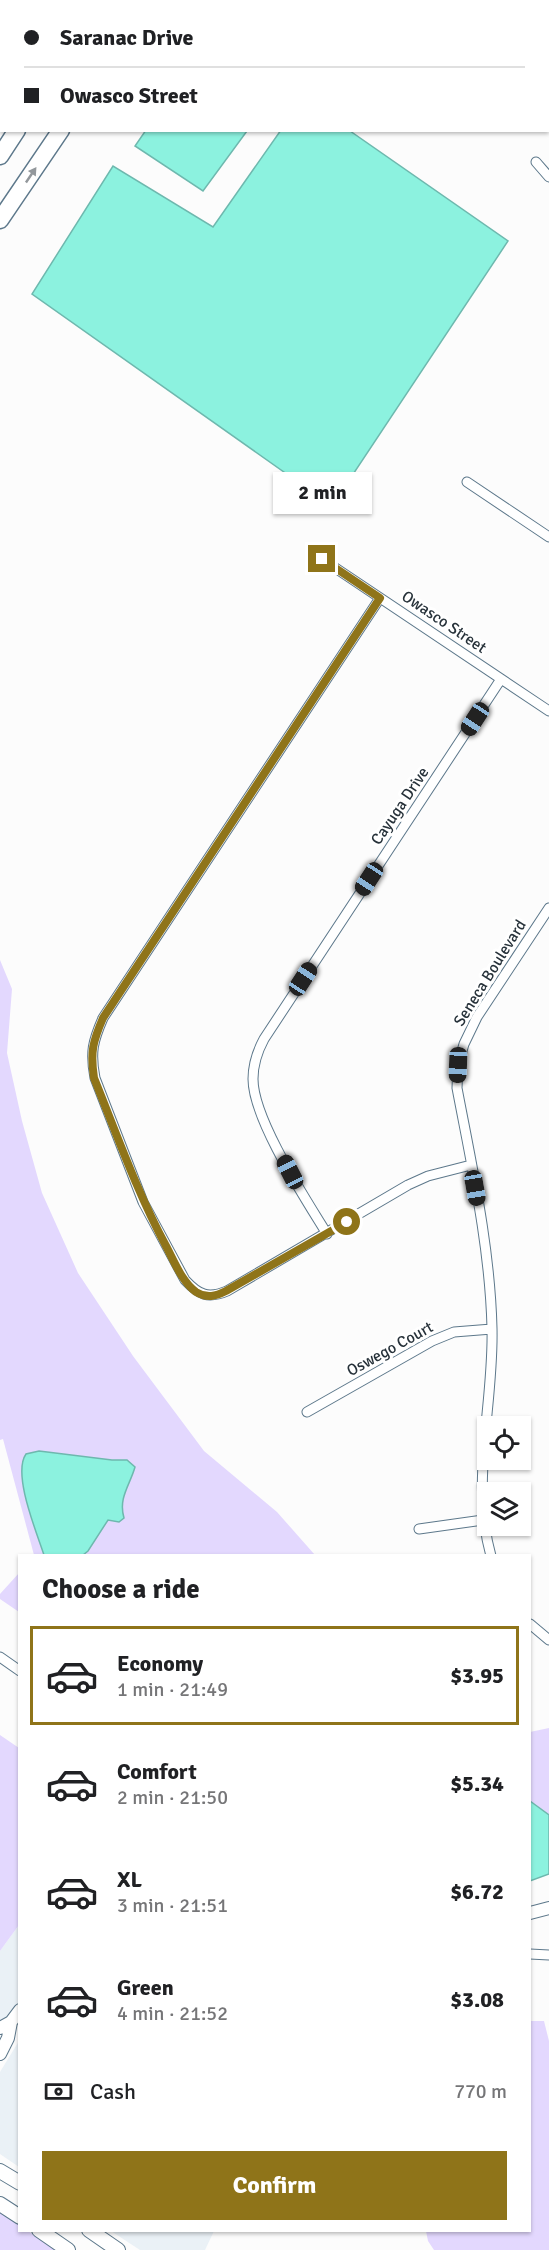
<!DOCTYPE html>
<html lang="en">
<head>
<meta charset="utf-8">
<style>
	:root { --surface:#fff; --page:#f6f6f6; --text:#202124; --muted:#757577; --line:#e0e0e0; --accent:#8f7419 }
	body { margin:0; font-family:Signika,sans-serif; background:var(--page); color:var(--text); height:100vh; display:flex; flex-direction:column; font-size:22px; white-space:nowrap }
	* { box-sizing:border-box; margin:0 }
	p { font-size:20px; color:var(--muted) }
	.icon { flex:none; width:33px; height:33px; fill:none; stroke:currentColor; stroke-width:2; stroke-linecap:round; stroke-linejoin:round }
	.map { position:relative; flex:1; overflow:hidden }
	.side { position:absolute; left:18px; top:1554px; width:513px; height:678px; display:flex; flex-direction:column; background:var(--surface); border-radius:0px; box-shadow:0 2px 4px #0004 }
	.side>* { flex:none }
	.top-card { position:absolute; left:0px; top:0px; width:549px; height:132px; box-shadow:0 2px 4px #0004; display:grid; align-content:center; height:132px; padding:0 24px; background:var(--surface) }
	.buttons { position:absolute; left:477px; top:1416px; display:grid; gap:12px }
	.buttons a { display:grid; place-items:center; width:54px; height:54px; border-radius:0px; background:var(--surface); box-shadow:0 2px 4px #0004; font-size:30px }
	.end { position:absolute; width:27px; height:27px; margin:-14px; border:8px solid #8f7419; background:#fff; box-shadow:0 0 0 3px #fff }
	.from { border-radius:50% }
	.bubble { position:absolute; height:42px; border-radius:0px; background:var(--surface); box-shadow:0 2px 4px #0004; font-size:20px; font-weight:800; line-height:42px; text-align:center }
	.car { position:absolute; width:18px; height:36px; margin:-18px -9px; border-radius:8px; box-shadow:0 0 4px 2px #0007; background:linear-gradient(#222 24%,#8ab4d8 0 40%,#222 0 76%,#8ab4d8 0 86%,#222 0) }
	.top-card b { display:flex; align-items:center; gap:21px; height:57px; font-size:22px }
	.top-card b+b { border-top:2px solid var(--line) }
	.top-card i { width:15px; height:15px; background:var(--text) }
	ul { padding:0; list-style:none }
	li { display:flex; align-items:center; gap:18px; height:99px; margin:0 12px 9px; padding:0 12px; border:3px solid transparent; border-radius:0px }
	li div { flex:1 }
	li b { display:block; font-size:22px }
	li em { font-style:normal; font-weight:800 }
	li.current { border-color:var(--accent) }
	li>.icon { width:54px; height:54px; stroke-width:1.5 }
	h2 { padding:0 24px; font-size:27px; line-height:72px }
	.pay { display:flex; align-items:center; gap:15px; height:66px; padding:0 24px; font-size:22px }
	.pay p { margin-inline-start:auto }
	.action { display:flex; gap:12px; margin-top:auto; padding:12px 24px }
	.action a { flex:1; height:69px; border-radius:0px; background:var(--accent); color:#fff; font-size:24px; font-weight:800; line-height:69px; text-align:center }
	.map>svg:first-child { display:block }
	.built { fill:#eaf1f6 }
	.green { fill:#e3d8fe }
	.water { fill:#8cf2df; stroke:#6eb8ae; stroke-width:1.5 }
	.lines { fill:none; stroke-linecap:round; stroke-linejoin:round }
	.street-casing { stroke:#5d788b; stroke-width:11 }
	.secondary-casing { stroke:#5d788b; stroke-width:14 }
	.primary-casing { stroke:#5d788b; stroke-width:16 }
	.highway-casing { stroke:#5d788b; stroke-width:19 }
	.street { stroke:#fff; stroke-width:9 }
	.secondary { stroke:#fff; stroke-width:12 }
	.primary { stroke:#fff; stroke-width:14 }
	.highway { stroke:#fff; stroke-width:16 }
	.oneway { fill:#93989c }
	.route { stroke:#8f7419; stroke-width:8 }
	.labels { text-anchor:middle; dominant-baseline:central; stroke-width:6; stroke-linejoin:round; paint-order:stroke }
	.street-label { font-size:16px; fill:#27323a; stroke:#fff }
</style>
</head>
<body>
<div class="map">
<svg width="549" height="2250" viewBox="0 0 549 2250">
	<rect width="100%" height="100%" fill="#fcfcfc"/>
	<path class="built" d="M19,1925V2002L9,2016L0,2023V1951Z
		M19,2041L20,2167H19L0,2154V2072Z
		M111,2231L214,2230V2231L205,2250H140Z"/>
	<path class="green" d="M0,960L12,989L7,1053L22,1121L42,1193L78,1273L133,1356L204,1451L277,1512L315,1555H83L88,1551L108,1520L119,1522L123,1493L131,1479L127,1460H112L39,1451L28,1504L44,1555H34L3,1439L0,1440Z
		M19,1573V1612L0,1599V1594Z
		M549,1728V1815L530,1801V1732Z
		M0,1735L19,1748V1925L0,1951Z
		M530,2021H544L549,2041V2250H434L428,2241L426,2231L530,2230Z
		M0,2211L19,2225L20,2230L28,2231L57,2250H0Z"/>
	<path class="water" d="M146,130H247V131L203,191L135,146Z
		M281,130L350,131L508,241L332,506L32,294L113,166L213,227Z
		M39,1451L112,1460H127L135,1467C130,1485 118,1498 124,1518L119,1522L108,1520L88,1551L83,1555H44C37,1533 12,1474 26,1454Z
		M530,1801L549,1815V1874L530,1881Z"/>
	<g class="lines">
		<g class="street-casing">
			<path id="street" d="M315,0L317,2
				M456,2L457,0
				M536,162L549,177
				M467,482L549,537
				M322,559L549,711
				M380,598L103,1018C93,1041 90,1052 95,1078L143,1202L185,1280C199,1295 208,1299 227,1291L408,1185L428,1176L471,1165
				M327,1234C305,1198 253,1119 253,1079C253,1064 257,1052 264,1039L501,679
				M307,1412L432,1341L454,1332L492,1329
				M419,1529L483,1520
				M491,1556C470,1481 494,1404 492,1328C490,1247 472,1167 457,1088L458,1065L464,1044L477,1017L549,908
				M530,1624L549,1640
				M0,1657L20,1671
				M530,1954L549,1955"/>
		</g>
		<g class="secondary-casing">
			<path id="secondary" d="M530,1913L549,1908
				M0,2028L11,2022L20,2010
				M0,2054L8,2038L11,2022"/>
		</g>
		<g class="primary-casing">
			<path id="primary" d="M0,2171L20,2183
				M0,2204L20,2217
				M39,2230L68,2250
				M89,2230L118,2250"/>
		</g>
		<g class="highway-casing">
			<path id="highway" d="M107,2L109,0
				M152,2L153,0
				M0,156L17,130
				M0,220L61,130"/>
		</g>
		<use href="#street" class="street"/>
		<use href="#secondary" class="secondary"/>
		<use href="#primary" class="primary"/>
		<use href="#highway" class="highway"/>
	</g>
	<defs><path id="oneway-solid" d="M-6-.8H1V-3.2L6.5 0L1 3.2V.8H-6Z" transform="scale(1.5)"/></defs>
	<use class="oneway" href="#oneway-solid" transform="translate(31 175) rotate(-56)"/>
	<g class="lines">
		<path class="route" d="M322,559L380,598L103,1018C93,1041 90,1052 94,1078C117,1135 137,1192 166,1246C174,1261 182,1282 196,1292C207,1299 216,1296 226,1291L347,1222"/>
	</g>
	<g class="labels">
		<g class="street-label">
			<text transform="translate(444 622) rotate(34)">Owasco Street</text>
			<text transform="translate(400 806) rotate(-56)">Cayuga Drive</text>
			<text transform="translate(490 973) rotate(-58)">Seneca Boulevard</text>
			<text transform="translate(390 1349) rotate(-29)">Oswego Court</text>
		</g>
	</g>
</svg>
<div class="buttons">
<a><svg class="icon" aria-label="locate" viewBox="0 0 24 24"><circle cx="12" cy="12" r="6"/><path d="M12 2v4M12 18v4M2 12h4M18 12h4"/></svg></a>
<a><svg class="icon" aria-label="layers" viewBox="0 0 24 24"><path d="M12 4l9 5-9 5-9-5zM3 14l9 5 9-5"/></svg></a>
</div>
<i class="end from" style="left:347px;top:1222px"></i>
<i class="end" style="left:322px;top:559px"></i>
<div class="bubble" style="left:273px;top:472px;width:99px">2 min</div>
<i class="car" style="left:475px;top:719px;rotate:213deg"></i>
<i class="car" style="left:369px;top:879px;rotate:213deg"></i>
<i class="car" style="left:303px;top:979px;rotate:33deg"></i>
<i class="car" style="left:458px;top:1065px;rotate:182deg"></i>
<i class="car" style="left:290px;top:1172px;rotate:333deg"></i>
<i class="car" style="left:475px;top:1188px;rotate:170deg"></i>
<div class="top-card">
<b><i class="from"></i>Saranac Drive</b>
<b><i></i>Owasco Street</b>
</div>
<section class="side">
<h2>Choose a ride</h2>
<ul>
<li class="current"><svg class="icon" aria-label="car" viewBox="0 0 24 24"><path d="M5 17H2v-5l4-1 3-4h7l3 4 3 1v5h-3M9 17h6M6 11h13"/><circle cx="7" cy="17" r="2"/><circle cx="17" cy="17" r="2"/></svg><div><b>Economy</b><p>1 min · 21:49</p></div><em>$3.95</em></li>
<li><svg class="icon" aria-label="car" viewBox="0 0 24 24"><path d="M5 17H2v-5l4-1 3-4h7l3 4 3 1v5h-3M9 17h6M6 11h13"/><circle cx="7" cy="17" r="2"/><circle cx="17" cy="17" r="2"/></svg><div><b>Comfort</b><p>2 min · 21:50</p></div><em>$5.34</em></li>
<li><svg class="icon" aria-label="car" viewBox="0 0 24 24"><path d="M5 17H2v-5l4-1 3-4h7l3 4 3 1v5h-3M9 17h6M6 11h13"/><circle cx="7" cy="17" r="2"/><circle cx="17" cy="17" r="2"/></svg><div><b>XL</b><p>3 min · 21:51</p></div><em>$6.72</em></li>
<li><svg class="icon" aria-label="car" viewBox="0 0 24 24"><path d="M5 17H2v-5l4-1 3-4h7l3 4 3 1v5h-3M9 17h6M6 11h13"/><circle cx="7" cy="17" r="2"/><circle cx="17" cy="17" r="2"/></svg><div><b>Green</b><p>4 min · 21:52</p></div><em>$3.08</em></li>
</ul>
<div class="pay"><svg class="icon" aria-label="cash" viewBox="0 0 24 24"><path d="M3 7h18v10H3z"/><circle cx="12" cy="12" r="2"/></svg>Cash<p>770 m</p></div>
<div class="action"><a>Confirm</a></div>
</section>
</div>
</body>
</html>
